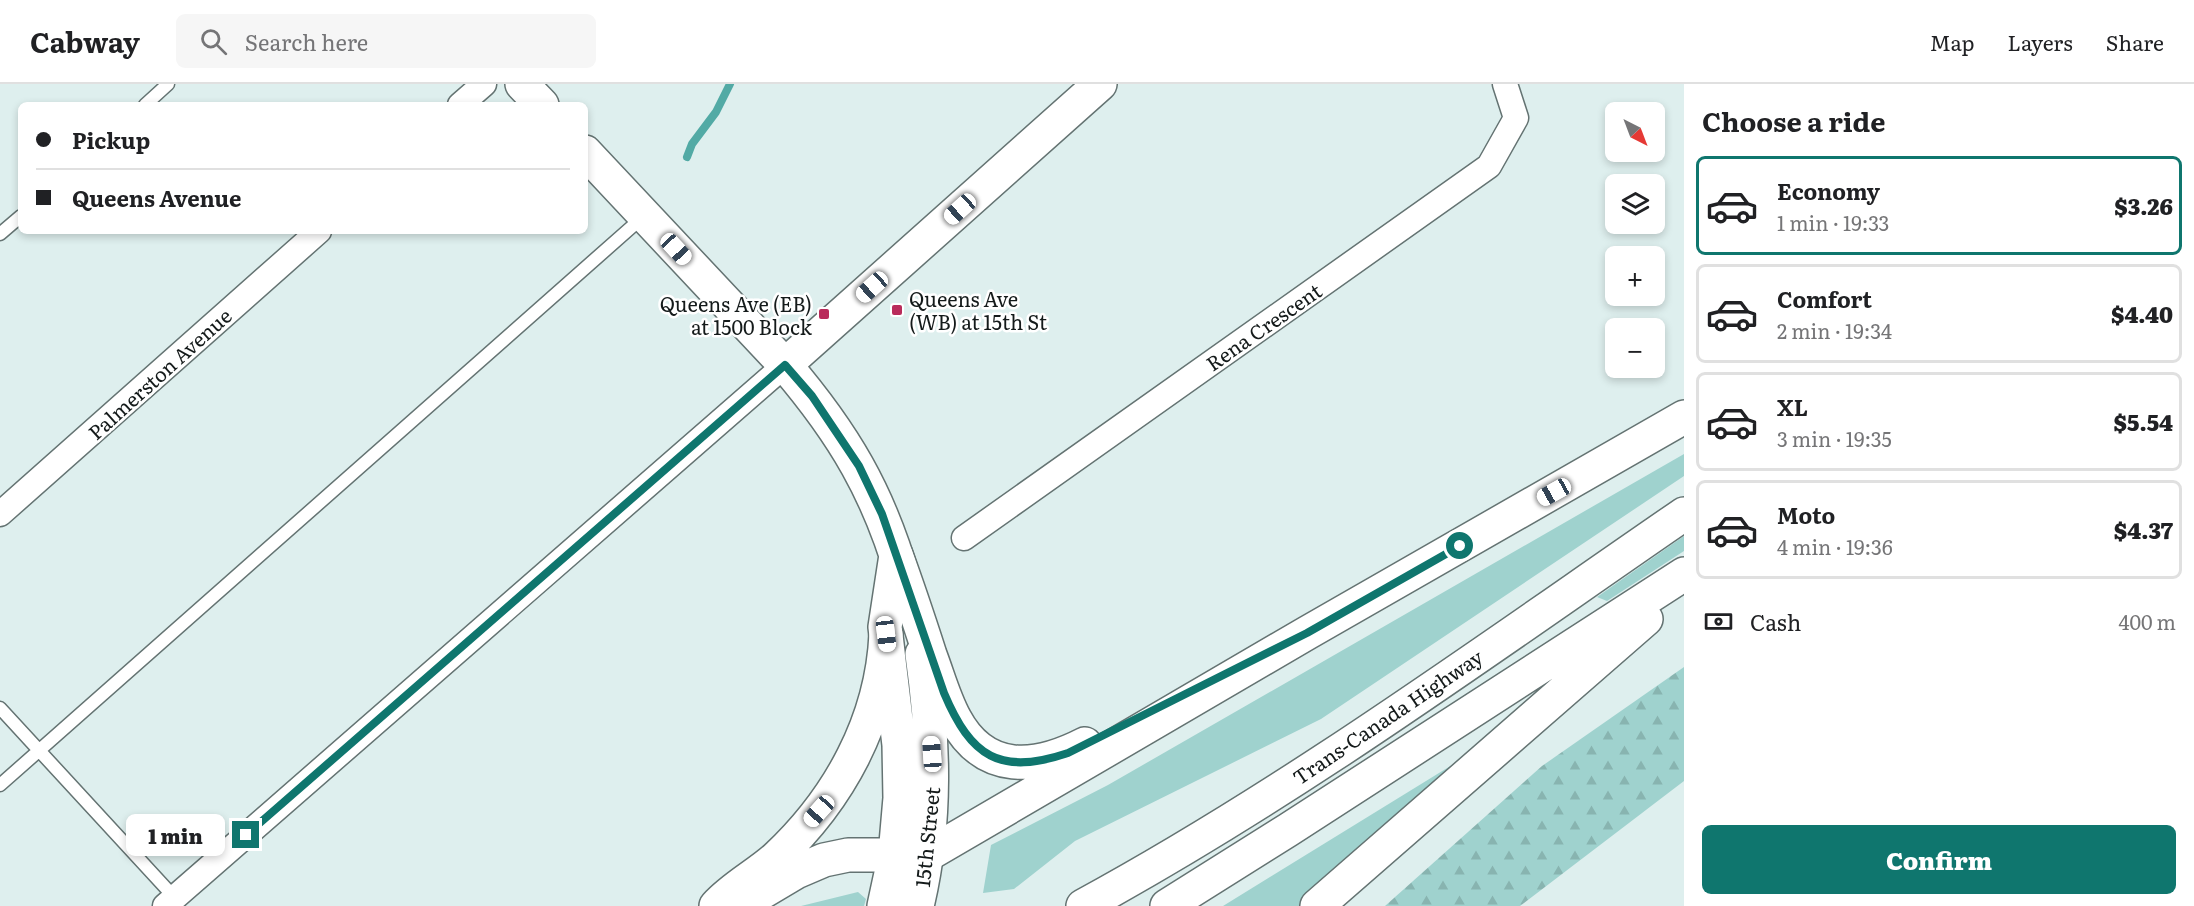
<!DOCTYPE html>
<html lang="en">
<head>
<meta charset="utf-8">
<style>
	:root { --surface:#fff; --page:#f6f6f6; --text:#202124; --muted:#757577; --line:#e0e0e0; --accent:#0f766e }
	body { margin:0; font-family:Literata,serif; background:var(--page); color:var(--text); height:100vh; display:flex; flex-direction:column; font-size:22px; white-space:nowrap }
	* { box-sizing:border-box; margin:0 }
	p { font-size:20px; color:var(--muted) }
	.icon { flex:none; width:33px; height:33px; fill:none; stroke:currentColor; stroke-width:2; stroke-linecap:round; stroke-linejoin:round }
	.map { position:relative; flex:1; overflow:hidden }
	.drawer { display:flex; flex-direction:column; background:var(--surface); width:510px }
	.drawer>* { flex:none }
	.guide { position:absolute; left:18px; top:18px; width:570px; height:132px; border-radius:9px; box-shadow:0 3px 9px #0003; display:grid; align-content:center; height:132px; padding:0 18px; background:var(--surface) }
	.needle { width:39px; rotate:138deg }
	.controls { position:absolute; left:1605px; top:18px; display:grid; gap:12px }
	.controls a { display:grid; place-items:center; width:60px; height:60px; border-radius:9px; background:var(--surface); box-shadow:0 3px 9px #0003; font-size:30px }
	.end { position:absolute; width:27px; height:27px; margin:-14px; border:8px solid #0f766e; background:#fff; box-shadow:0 0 0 3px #fff }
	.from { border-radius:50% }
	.bubble { position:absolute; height:42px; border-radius:9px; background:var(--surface); box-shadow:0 3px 9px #0003; font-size:20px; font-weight:800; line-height:42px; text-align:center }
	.car { position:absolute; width:18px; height:36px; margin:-18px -9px; border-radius:8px; box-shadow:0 0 4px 2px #0007; background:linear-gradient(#fff 24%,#345 0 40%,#fff 0 76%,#345 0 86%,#fff 0) }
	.guide b { display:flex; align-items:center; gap:21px; height:57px; font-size:22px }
	.guide b+b { border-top:2px solid var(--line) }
	.guide i { width:15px; height:15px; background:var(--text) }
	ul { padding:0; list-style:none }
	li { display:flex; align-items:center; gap:18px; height:99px; margin:0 12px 9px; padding:0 6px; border:3px solid var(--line); border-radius:9px }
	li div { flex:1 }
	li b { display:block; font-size:22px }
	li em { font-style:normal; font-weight:800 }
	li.active { border-color:var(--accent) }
	li>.icon { width:54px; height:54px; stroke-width:1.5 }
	h2 { padding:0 18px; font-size:27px; line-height:72px }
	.pay { display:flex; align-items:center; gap:15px; height:66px; padding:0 18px; font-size:22px }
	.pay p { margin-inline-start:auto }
	.primary-button { display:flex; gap:12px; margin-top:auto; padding:12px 18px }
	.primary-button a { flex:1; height:69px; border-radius:9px; background:var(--accent); color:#fff; font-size:24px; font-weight:800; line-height:69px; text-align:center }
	header { display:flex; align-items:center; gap:36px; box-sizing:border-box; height:84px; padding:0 30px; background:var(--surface); border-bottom:2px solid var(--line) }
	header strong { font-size:28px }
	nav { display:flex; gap:33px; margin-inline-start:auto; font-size:21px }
	.search { width:420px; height:54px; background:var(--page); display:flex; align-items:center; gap:15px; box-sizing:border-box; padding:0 21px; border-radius:9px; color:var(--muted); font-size:22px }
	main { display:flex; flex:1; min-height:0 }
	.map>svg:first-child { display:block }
	.green { fill:#9fd2ce }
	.forest { fill:url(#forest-firs) }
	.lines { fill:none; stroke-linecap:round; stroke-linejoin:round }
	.stream { stroke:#52aaa5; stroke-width:8 }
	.lane-casing { stroke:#647372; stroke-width:15 }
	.street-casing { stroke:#647372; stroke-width:27 }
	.secondary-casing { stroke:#647372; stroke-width:36 }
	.highway-casing { stroke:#647372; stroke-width:36 }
	.lane { stroke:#fff; stroke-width:12 }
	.street { stroke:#fff; stroke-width:24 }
	.secondary { stroke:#fff; stroke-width:33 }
	.highway { stroke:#fff; stroke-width:33 }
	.route { stroke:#0f766e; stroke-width:8 }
	.poi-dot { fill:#b92b5b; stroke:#fff; stroke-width:2 }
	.labels { text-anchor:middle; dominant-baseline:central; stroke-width:5; stroke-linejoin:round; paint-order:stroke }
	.poi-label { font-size:20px; fill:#141a1a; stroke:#fff; text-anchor:start }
	.street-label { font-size:20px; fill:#141a1a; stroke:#fff }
</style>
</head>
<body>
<header>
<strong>Cabway</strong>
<div class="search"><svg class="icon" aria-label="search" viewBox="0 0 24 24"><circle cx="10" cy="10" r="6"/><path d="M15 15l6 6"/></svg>Search here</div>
<nav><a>Map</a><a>Layers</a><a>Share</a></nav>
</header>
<main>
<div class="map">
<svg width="1684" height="822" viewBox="0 0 1684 822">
	<defs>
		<pattern id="forest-firs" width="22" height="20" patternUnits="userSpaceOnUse" patternTransform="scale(1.5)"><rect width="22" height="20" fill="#9fd2ce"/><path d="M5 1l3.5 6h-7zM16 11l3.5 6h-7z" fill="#88b4b0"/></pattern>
	</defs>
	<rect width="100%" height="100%" fill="#deefee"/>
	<path class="green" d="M1684,370V392L1321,635L1075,757L1014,805L983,809L991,761L1108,701Z
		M1684,452V467L1607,517L1597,513Z
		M1452,681L1427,710L1300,822H1223Z
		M858,808L866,815L864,822H801Z"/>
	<path class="forest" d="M1684,583V697L1520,822H1385L1542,682Z"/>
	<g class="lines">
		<path class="stream" d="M687,73L692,60L716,28L730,0"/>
		<g class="lane-casing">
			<path id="lane" d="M145,21L168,0
				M0,150L21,132
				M0,624L175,814
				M0,701L644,132"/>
		</g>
		<g class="street-casing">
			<path id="street" d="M460,21L484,0
				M0,430L319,147
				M964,454L1489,82L1516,34L1505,0
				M165,822L785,281"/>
		</g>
		<g class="secondary-casing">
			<path id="secondary" d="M522,0L542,21
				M585,68L785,281C844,350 879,409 904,497
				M785,281L1100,0
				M884,822L895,771L900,714L899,661L885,543L896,471
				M917,822C937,738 934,655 922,570"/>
		</g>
		<g class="highway-casing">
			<path id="highway" d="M896,471C908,504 919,537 930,571C938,592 944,615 955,635C985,691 1036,685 1085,660
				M716,822C733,803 757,791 776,774C839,715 882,637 886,550
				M739,822L796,788L824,776L848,771H927L1307,549L1684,333
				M1083,822C1291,709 1489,564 1684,430
				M1167,822L1288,746L1684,490
				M1317,822L1646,535"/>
		</g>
		<use href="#lane" class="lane"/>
		<use href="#street" class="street"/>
		<use href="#secondary" class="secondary"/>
		<use href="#highway" class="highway"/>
	</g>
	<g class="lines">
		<path class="route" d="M246,751L785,281L812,312L859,382L882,430L944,609C971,673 1000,692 1068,669L1307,549L1460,462"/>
	</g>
	<g class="poi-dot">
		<rect x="891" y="220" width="12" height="12" rx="3"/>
		<rect x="818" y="224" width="12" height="12" rx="3"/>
	</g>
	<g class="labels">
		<g class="poi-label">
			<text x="909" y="214">Queens Ave<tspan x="909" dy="23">(WB) at 15th St</tspan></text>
			<text x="812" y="219" text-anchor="end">Queens Ave (EB)<tspan x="812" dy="23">at 1500 Block</tspan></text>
		</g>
		<g class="street-label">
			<text transform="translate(1263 242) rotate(-35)">Rena Crescent</text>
			<text transform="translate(159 289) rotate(-42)">Palmerston Avenue</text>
			<text transform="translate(1387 632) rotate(-34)">Trans-Canada Highway</text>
			<text transform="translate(926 753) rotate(-84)">15th Street</text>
		</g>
	</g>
</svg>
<div class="controls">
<a><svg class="needle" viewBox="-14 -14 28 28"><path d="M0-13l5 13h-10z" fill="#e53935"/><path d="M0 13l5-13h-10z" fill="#757577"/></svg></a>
<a><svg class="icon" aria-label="layers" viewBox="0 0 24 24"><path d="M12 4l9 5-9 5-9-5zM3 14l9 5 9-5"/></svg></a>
<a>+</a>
<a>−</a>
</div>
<i class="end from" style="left:1460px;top:462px"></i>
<i class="end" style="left:246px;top:751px"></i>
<div class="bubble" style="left:126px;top:730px;width:99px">1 min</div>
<i class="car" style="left:960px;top:125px;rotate:228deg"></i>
<i class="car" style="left:676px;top:165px;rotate:137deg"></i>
<i class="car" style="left:872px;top:203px;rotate:228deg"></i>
<i class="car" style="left:1554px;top:408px;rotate:241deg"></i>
<i class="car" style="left:886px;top:550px;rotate:173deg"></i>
<i class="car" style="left:932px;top:670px;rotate:356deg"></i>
<i class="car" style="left:819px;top:727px;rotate:222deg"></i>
<div class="guide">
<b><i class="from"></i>Pickup</b>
<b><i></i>Queens Avenue</b>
</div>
</div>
<section class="drawer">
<h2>Choose a ride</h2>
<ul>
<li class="active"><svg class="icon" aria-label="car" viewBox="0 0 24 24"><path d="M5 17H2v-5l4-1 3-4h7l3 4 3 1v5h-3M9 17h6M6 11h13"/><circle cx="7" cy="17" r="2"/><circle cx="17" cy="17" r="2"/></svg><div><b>Economy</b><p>1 min · 19:33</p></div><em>$3.26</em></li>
<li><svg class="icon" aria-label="car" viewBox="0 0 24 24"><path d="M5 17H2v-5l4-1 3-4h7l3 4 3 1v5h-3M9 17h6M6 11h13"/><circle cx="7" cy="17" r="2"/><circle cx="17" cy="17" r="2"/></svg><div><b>Comfort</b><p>2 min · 19:34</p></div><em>$4.40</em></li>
<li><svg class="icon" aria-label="car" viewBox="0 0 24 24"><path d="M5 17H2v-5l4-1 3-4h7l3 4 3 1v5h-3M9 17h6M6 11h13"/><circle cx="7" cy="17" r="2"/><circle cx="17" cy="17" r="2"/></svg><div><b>XL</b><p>3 min · 19:35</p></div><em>$5.54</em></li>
<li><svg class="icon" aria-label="car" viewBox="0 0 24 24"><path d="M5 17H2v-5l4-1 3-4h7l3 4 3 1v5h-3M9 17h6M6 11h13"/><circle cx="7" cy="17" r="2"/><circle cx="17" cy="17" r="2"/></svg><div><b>Moto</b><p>4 min · 19:36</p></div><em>$4.37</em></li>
</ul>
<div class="pay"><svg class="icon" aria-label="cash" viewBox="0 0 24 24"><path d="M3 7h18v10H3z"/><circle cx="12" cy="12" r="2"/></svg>Cash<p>400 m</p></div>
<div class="primary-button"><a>Confirm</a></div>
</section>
</main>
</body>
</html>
